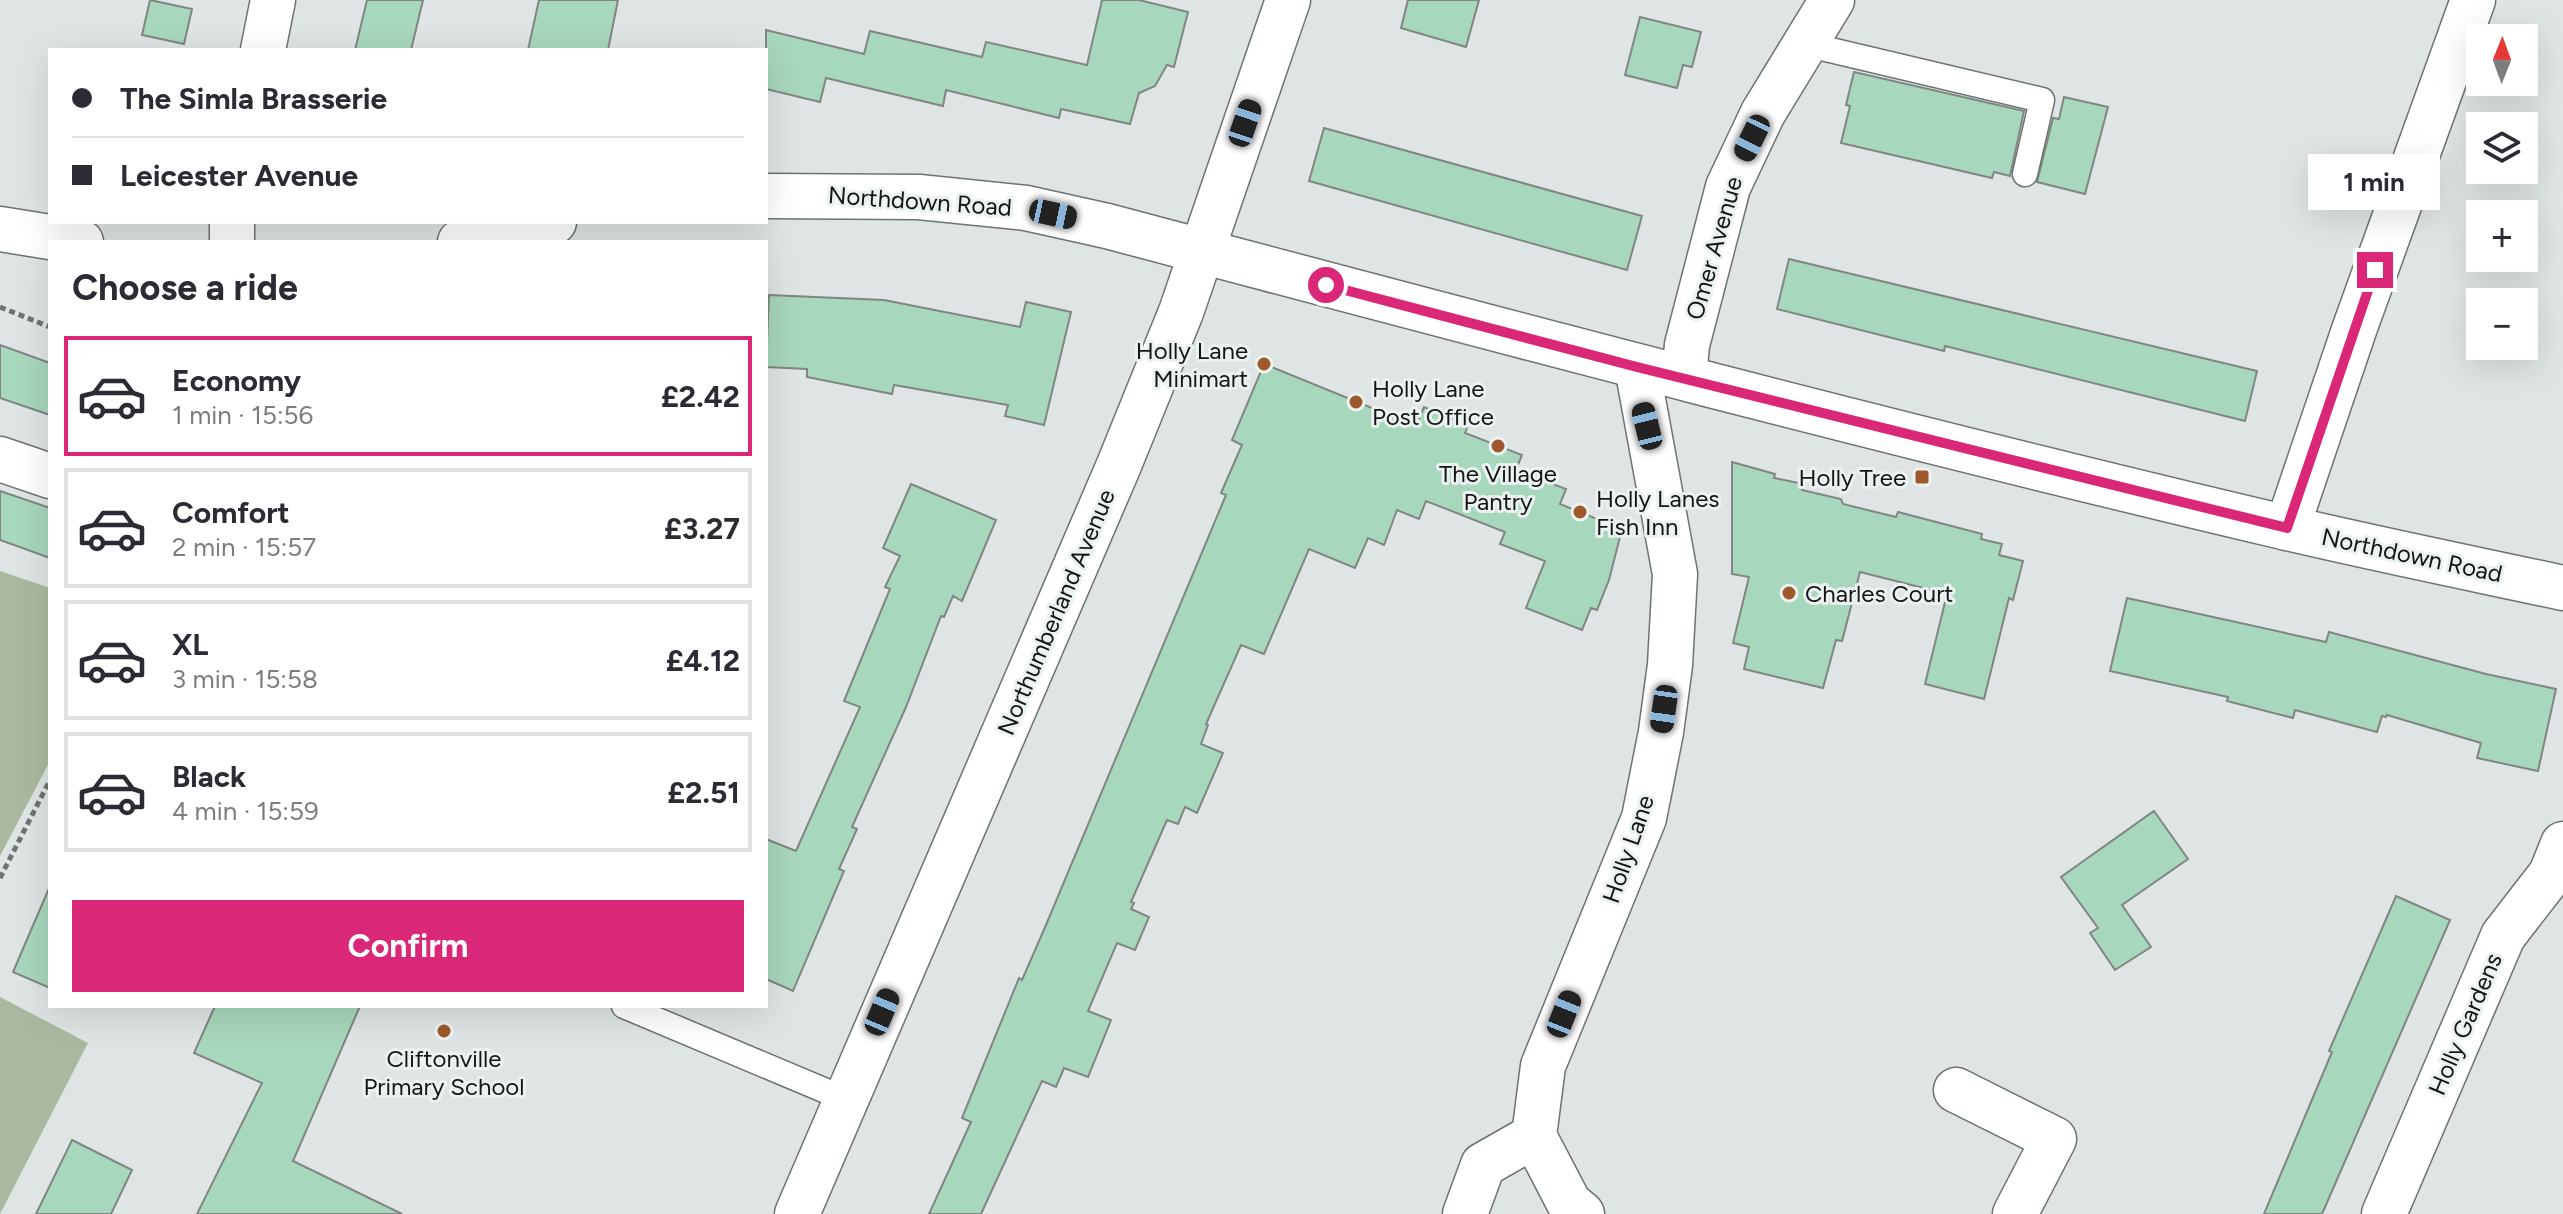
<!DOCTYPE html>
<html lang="en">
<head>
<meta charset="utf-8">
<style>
	:root { --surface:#fff; --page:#f7f7f7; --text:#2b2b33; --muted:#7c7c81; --line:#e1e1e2; --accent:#db2777 }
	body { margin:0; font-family:Figtree,sans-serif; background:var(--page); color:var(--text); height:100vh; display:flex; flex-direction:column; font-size:30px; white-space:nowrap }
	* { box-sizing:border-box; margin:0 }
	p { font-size:26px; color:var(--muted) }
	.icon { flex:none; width:44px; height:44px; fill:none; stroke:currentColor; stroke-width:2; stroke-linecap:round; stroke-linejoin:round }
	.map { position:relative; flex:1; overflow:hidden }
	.side { position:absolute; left:48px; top:240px; width:720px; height:768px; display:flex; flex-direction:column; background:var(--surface); border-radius:0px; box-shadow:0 8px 32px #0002 }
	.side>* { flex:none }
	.banner { position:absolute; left:48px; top:48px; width:720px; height:176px; border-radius:0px; box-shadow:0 8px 32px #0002; display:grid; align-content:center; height:176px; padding:0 24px; background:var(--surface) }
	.needle { width:52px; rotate:1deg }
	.fabs { position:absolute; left:2466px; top:24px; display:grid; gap:16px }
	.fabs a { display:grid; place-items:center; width:72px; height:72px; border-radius:0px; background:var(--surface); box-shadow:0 8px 32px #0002; font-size:40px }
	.end { position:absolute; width:36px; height:36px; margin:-18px; border:10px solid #db2777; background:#fff; box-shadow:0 0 0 4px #fff }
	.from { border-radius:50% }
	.bubble { position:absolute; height:56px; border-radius:0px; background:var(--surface); box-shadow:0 8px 32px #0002; font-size:26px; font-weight:700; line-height:56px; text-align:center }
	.car { position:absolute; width:24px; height:48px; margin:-24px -12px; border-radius:10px; box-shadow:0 0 6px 2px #0007; background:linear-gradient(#222 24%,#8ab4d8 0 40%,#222 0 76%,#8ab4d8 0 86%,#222 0) }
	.banner b { display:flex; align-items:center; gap:28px; height:76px; font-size:30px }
	.banner b+b { border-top:2px solid var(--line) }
	.banner i { width:20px; height:20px; background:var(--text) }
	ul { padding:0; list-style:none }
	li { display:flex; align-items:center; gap:24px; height:120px; margin:0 16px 12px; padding:0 8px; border:4px solid var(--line); border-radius:0px }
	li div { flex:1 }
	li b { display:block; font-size:30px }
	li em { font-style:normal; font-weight:700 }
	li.selected { border-color:var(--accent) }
	li>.icon { width:72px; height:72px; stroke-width:1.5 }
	h2 { padding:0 24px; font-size:36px; line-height:96px }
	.action { display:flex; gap:16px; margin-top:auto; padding:16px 24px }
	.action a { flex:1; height:92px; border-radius:0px; background:var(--accent); color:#fff; font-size:32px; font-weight:700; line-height:92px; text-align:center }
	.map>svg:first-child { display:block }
	.green { fill:#a9b99f }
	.building { fill:#a7d7bd; stroke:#818683; stroke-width:2 }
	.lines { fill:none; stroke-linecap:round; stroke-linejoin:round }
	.service-casing { stroke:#6c7372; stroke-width:27 }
	.minor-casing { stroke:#6c7372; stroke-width:47 }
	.tertiary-casing { stroke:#6c7372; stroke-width:47 }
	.secondary-casing { stroke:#6c7372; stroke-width:47 }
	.path { stroke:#6f7473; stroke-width:5; stroke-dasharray:6 4; stroke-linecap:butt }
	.service { stroke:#fff; stroke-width:24 }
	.minor { stroke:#fff; stroke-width:44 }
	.tertiary { stroke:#fff; stroke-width:44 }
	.secondary { stroke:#fff; stroke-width:44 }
	.route { stroke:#db2777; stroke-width:10 }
	.poi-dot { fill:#9d592b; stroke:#ebf2f1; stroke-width:3 }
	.labels { text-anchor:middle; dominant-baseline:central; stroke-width:6; stroke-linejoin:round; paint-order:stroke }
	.street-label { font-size:24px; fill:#131615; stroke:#ebf2f1 }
	.poi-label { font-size:24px; fill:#131615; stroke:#ebf2f1; text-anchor:start }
</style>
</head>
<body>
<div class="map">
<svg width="2563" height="1214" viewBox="0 0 2563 1214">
	<rect width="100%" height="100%" fill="#dee5e4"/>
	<path class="green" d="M0,571L50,588V761L0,856Z
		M0,997L88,1043L0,1214Z"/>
	<path class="building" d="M150,0L192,9L184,44L142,35Z
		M367,0H423L411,50H355Z
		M539,0H618L608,50H528Z
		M1102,0H1139L1188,12L1174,67L1167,65L1155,86L1139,93L1130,124L1061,109L1059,118L946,90L943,106L826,78L820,102L766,89V30L864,54L870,31L982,57L986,42L1087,65Z
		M1408,0H1479L1466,47L1401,28Z
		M1640,17L1701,32L1692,67L1683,65L1677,88L1625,75Z
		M1854,72L2024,111L2010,176L1994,172L1992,178L1841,143L1850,106L1846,105Z
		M2064,97L2108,107L2085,194L2037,182L2053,118L2059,119Z
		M1324,128L1642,216L1627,270L1309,181Z
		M1789,259L2257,371L2245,421L1945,346L1944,351L1777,309Z
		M769,295L884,300L1020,327L1026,302L1071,312L1044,425L1005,416L1008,405L894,385L892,394L807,377V369L766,367Z
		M0,345L50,363V415L0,398Z
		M1264,364L1416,426L1424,407L1468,425L1465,433L1522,455L1516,470L1566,489L1560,504L1622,529L1609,580L1597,610L1591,608L1582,630L1526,608L1545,561L1500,544L1505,532L1426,501L1419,519L1397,510L1384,545L1368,538L1355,568L1309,549L1264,654L1241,645L1206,724L1208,725L1201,744L1223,753L1197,813L1185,807L1178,824L1167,820L1131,902L1134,903L1131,909L1149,917L1135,950L1117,943L1088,1011L1111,1020L1088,1077L1064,1068L1056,1087L1042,1081L981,1214H929L971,1122L962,1118L1019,978L1022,980L1046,925L1226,495L1221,493L1242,445L1232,440Z
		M1732,462L1775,474L1774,478L1804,484L1802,490L1841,499L1843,504L1896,517L1898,512L1982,534L1981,539L2002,544L1999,555L2023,561L2013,600L2009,598L1984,699L1925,684L1947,594L1860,572L1842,641L1836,640L1823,688L1744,669L1749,647L1733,643L1749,577L1732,574Z
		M911,484L996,520L962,601L953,596L944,617L941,616L906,707L852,827L857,829L839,869L844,871L793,991L766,979V839L796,851L860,707L844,701L890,589L885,587L900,556L883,548Z
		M0,491L50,508V558L0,540Z
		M2127,598L2326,642L2329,632L2486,674L2556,689L2538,771L2477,758L2481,743L2387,715L2386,717L2382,716L2377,732L2295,710L2293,718L2227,701L2228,697L2110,671Z
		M2154,811L2188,859L2122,905L2151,947L2115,970L2090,933L2098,928L2061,877Z
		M50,886V988L13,972Z
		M2396,896L2450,920L2322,1214H2264L2332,1052L2329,1051Z
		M215,1006H360L293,1161L402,1214H197L262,1083L194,1053Z
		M72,1140L132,1170L111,1214H36Z"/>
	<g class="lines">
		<g class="service-casing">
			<path id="service" d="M1805,44L2042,100L2025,174
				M624,1006L845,1099"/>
		</g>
		<g class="minor-casing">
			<path id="minor" d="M263,50L273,0
				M232,242V222
				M1684,377L1687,345L1728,187L1763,113L1832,0
				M0,459L50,476
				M2287,528L2354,330L2473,0
				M1956,1090L2054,1139L2015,1214
				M1465,1214L1483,1165L1534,1136
				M1582,1214L1569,1203L1534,1136L1543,1066L1644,818L1661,732L1670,665L1675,574L1637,367
				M2384,1214L2503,936L2551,874L2563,844"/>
		</g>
		<g class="tertiary-casing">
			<path id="tertiary" d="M797,1214L1119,465L1181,312L1288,0"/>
		</g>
		<g class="secondary-casing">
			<path id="secondary" d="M766,196L919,197L1026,208L1107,226C1498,330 1889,434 2283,527C2376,549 2470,568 2563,588
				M0,229L81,242
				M460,242L554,222"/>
		</g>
		<path class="path" d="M0,307L50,327
			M0,878L50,780"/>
		<use href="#service" class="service"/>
		<use href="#minor" class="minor"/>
		<use href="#tertiary" class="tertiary"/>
		<use href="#secondary" class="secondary"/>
	</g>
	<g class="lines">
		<path class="route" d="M1326,285L1637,367L2287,528L2375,270"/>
	</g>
	<g class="poi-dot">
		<circle cx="1264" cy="364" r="8"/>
		<circle cx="1356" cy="402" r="8"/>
		<circle cx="1498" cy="446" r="8"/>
		<rect x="1914" y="469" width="16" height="16" rx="4"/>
		<circle cx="1580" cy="512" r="8"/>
		<circle cx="1789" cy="593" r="8"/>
		<circle cx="444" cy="1031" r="8"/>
	</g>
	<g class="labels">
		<g class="street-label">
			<text transform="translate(920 201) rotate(4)">Northdown Road</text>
			<text transform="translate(1714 248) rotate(-74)">Omer Avenue</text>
			<text transform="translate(2412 555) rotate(12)">Northdown Road</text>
			<text transform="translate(1056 612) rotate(-67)">Northumberland Avenue</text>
			<text transform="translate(1628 849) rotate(-71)">Holly Lane</text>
			<text transform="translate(2465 1024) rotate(-67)">Holly Gardens</text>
		</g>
		<g class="poi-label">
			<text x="1248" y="350" text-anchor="end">Holly Lane<tspan x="1248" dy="28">Minimart</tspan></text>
			<text x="1372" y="388">Holly Lane<tspan x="1372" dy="28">Post Office</tspan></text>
			<text x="1498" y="473" text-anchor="middle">The Village<tspan x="1498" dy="28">Pantry</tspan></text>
			<text x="1906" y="477" text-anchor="end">Holly Tree</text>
			<text x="1596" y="498">Holly Lanes<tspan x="1596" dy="28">Fish Inn</tspan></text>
			<text x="1805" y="593">Charles Court</text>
			<text x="444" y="1058" text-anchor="middle">Cliftonville<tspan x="444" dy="28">Primary School</tspan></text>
		</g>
	</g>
</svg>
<div class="fabs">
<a><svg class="needle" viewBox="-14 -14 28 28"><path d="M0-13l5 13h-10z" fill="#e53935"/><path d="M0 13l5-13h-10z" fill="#7c7c81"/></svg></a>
<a><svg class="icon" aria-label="layers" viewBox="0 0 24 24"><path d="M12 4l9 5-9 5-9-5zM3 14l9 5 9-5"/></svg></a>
<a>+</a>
<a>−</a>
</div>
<i class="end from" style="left:1326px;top:285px"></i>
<i class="end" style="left:2375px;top:270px"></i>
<div class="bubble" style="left:2308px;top:154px;width:132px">1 min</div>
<i class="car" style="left:1245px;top:123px;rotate:19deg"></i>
<i class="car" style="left:1752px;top:138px;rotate:206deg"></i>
<i class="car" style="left:1053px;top:214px;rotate:102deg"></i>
<i class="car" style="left:1647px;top:426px;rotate:346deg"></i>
<i class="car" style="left:1664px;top:709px;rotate:188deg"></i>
<i class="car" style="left:882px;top:1012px;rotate:23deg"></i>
<i class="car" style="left:1564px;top:1014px;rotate:22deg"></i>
<div class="banner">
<b><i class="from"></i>The Simla Brasserie</b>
<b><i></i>Leicester Avenue</b>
</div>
<section class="side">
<h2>Choose a ride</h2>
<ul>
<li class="selected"><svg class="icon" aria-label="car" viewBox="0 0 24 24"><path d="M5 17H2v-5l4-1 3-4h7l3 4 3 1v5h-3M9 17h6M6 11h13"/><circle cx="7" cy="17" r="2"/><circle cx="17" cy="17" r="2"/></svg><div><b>Economy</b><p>1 min · 15:56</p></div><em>£2.42</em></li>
<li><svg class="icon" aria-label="car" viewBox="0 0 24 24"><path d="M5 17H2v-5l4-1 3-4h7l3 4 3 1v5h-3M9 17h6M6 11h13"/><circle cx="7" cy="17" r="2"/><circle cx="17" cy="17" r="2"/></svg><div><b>Comfort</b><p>2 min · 15:57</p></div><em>£3.27</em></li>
<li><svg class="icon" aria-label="car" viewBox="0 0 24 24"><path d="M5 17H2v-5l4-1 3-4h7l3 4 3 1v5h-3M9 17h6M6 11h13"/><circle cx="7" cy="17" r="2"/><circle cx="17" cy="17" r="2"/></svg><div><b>XL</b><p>3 min · 15:58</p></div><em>£4.12</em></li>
<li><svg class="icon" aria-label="car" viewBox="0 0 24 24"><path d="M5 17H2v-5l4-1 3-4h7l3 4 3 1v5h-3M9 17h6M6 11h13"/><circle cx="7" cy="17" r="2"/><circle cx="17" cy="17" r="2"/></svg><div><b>Black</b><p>4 min · 15:59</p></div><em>£2.51</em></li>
</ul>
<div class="action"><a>Confirm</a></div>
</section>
</div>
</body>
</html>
